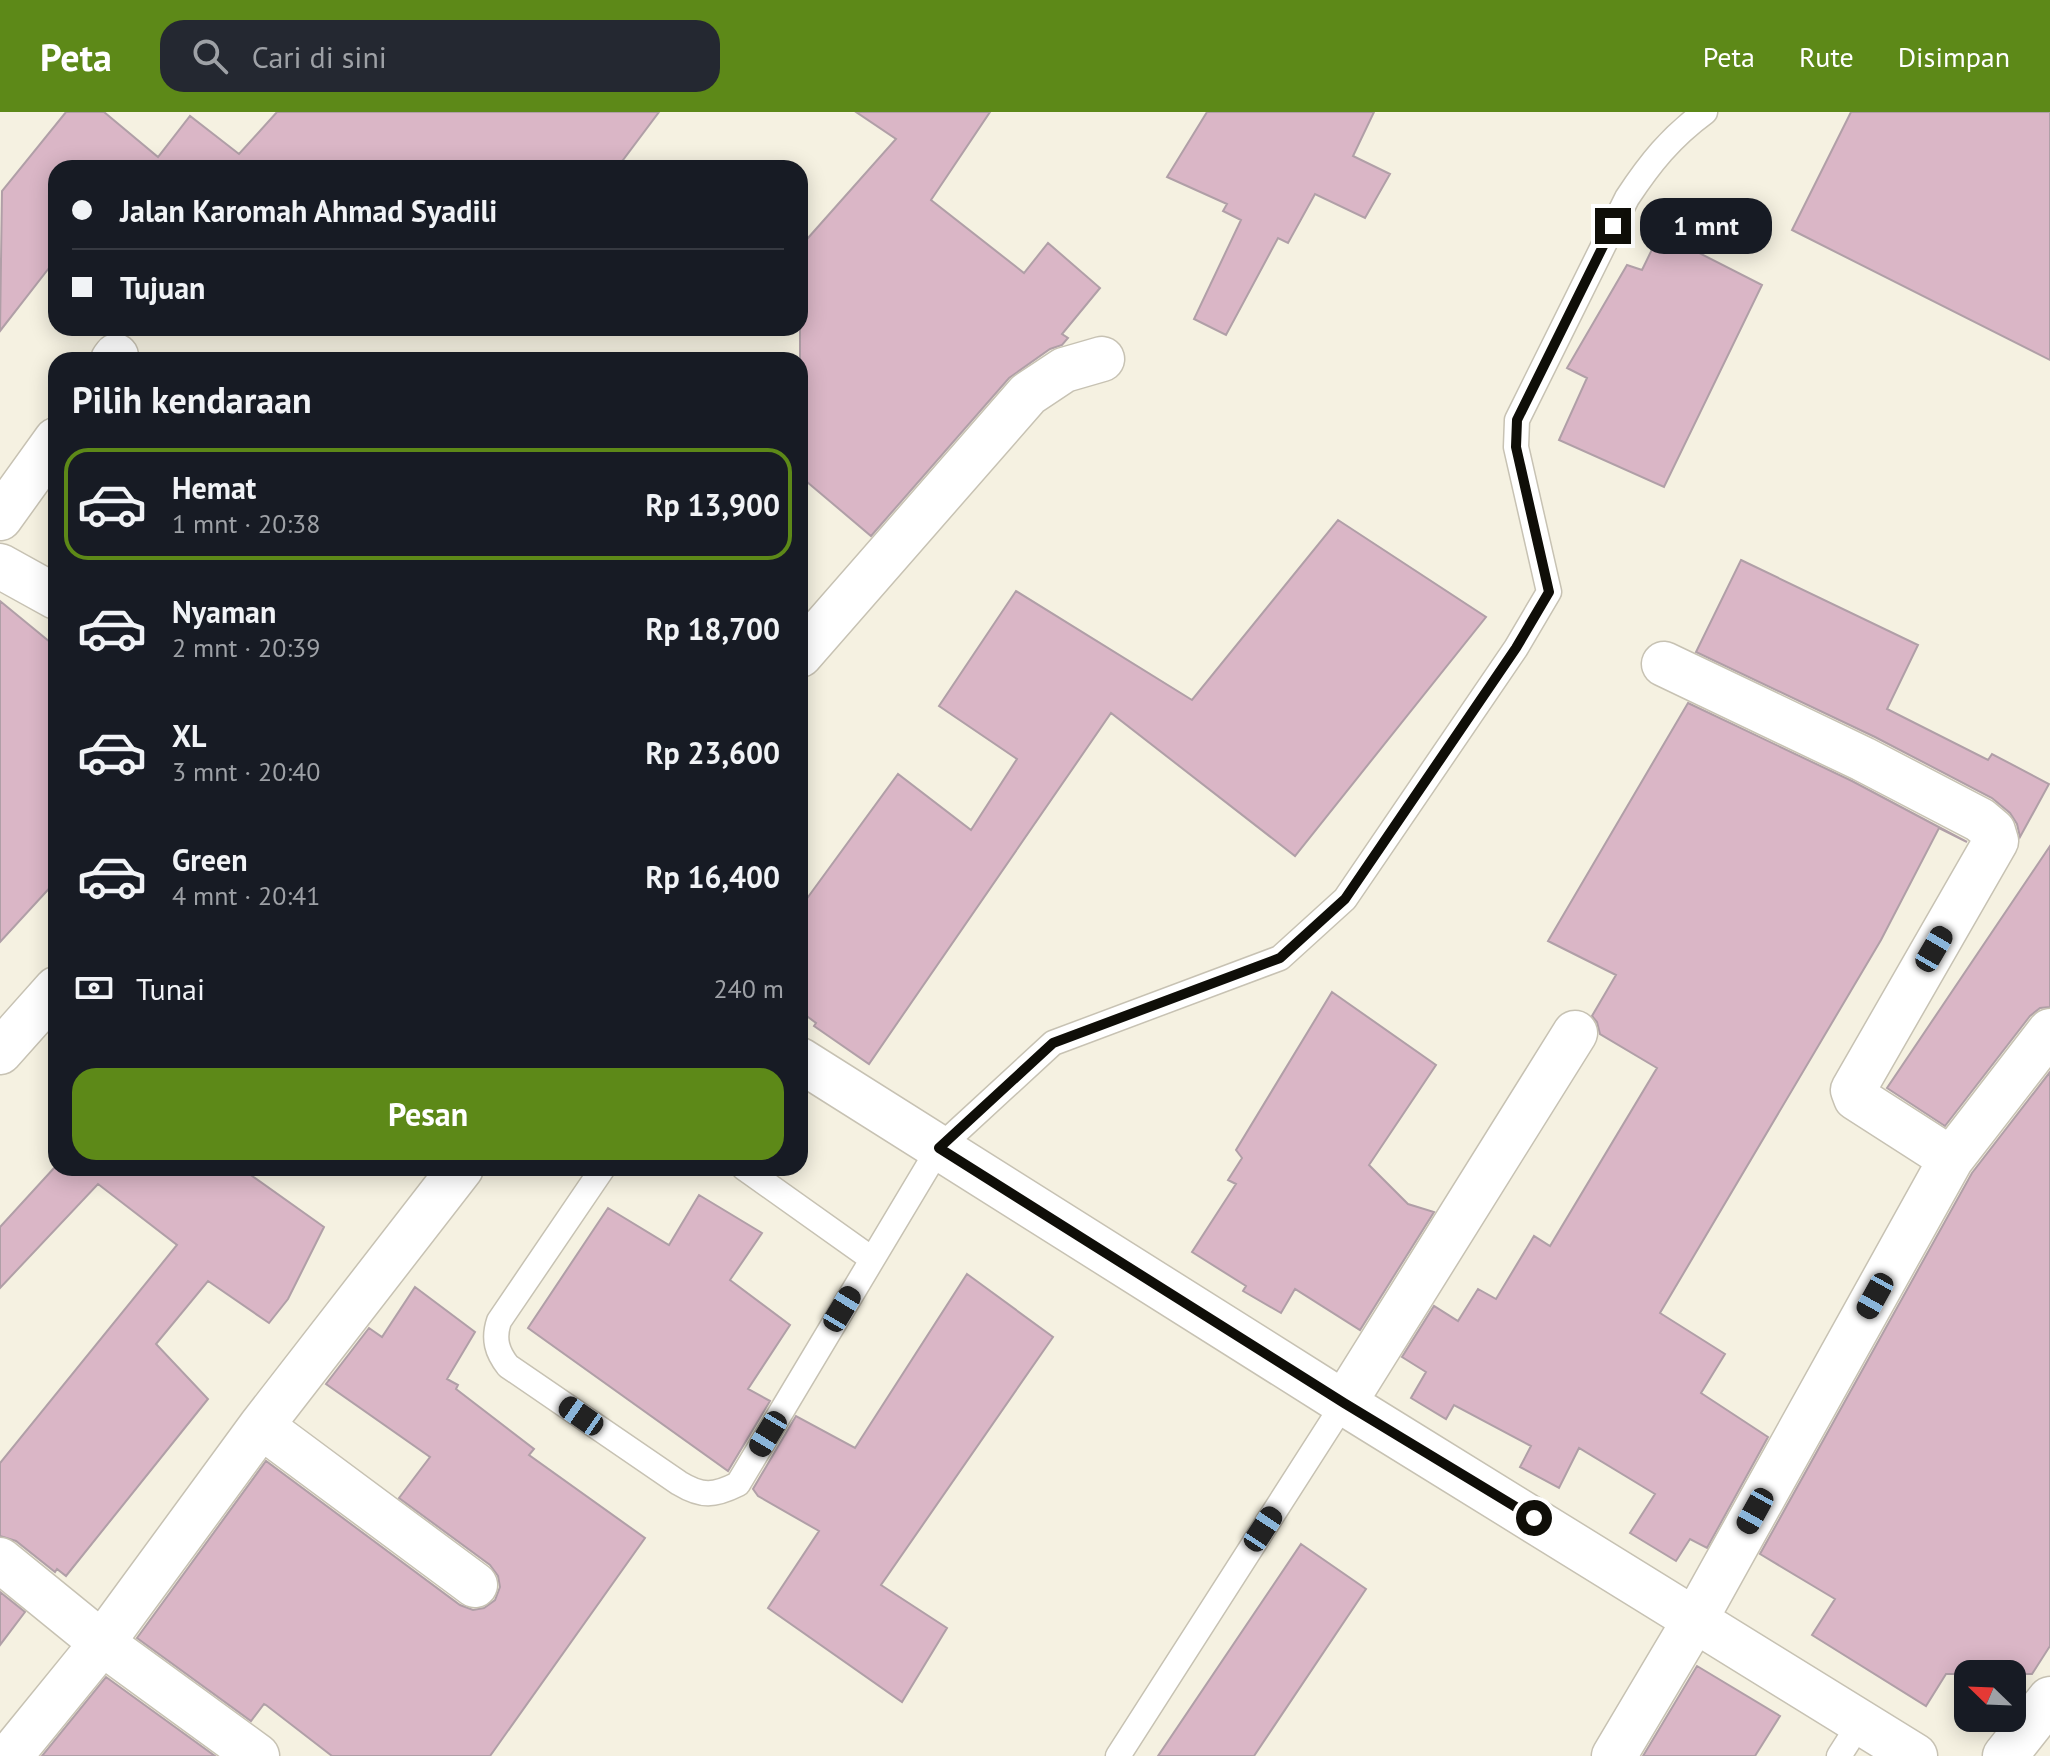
<!DOCTYPE html>
<html lang="id">
<head>
<meta charset="utf-8">
<style>
	:root { --surface:#171b24; --page:#242831; --text:#f1f3f6; --muted:#9ea1a6; --line:#363941; --accent:#5d8918 }
	body { margin:0; font-family:"PT Sans",sans-serif; background:var(--page); color:var(--text); height:100vh; display:flex; flex-direction:column; font-size:30px; white-space:nowrap }
	* { box-sizing:border-box; margin:0 }
	p { font-size:26px; color:var(--muted) }
	.icon { flex:none; width:44px; height:44px; fill:none; stroke:currentColor; stroke-width:2; stroke-linecap:round; stroke-linejoin:round }
	.map { position:relative; flex:1; overflow:hidden }
	.panel { position:absolute; left:48px; top:240px; width:760px; height:824px; display:flex; flex-direction:column; background:var(--surface); border-radius:24px; box-shadow:0 4px 20px #0003 }
	.panel>* { flex:none }
	.top-card { position:absolute; left:48px; top:48px; width:760px; height:176px; border-radius:24px; box-shadow:0 4px 20px #0003; display:grid; align-content:center; height:176px; padding:0 24px; background:var(--surface) }
	.needle { width:52px; rotate:293deg }
	.controls { position:absolute; left:1954px; top:1548px; display:grid; gap:16px }
	.controls a { display:grid; place-items:center; width:72px; height:72px; border-radius:16px; background:var(--surface); box-shadow:0 4px 20px #0003; font-size:40px }
	.end { position:absolute; width:36px; height:36px; margin:-18px; border:10px solid #0f0e08; background:#fff; box-shadow:0 0 0 4px #fff }
	.from { border-radius:50% }
	.bubble { position:absolute; height:56px; border-radius:24px; background:var(--surface); box-shadow:0 4px 20px #0003; font-size:26px; font-weight:700; line-height:56px; text-align:center }
	.car { position:absolute; width:24px; height:48px; margin:-24px -12px; border-radius:10px; box-shadow:0 0 6px 2px #0007; background:linear-gradient(#222 24%,#8ab4d8 0 40%,#222 0 76%,#8ab4d8 0 86%,#222 0) }
	.top-card b { display:flex; align-items:center; gap:28px; height:76px; font-size:30px }
	.top-card b+b { border-top:2px solid var(--line) }
	.top-card i { width:20px; height:20px; background:var(--text) }
	ul { padding:0; list-style:none }
	li { display:flex; align-items:center; gap:24px; height:112px; margin:0 16px 12px; padding:0 8px; border:4px solid transparent; border-radius:24px }
	li div { flex:1 }
	li b { display:block; font-size:30px }
	li em { font-style:normal; font-weight:700 }
	li.current { border-color:var(--accent) }
	li>.icon { width:72px; height:72px; stroke-width:1.5 }
	h2 { padding:0 24px; font-size:36px; line-height:96px }
	.pay { display:flex; align-items:center; gap:20px; height:88px; padding:0 24px; font-size:30px }
	.pay p { margin-inline-start:auto }
	.cta { display:flex; gap:16px; margin-top:auto; padding:16px 24px }
	.cta a { flex:1; height:92px; border-radius:24px; background:var(--accent); color:#fff; font-size:32px; font-weight:700; line-height:92px; text-align:center }
	header { display:flex; align-items:center; gap:48px; box-sizing:border-box; height:112px; padding:0 40px; background:var(--accent); color:#fff }
	header strong { font-size:38px }
	nav { display:flex; gap:44px; margin-inline-start:auto; font-size:28px }
	.search { width:560px; height:72px; background:var(--page); display:flex; align-items:center; gap:20px; box-sizing:border-box; padding:0 28px; border-radius:24px; color:var(--muted); font-size:30px }
	.map>svg:first-child { display:block }
	.building { fill:#dab6c6; stroke:#b09fa7; stroke-width:2 }
	.lines { fill:none; stroke-linecap:round; stroke-linejoin:round }
	.lane-casing { stroke:#c7c2b3; stroke-width:27 }
	.street-casing { stroke:#c7c2b3; stroke-width:47 }
	.lane { stroke:#fff; stroke-width:24 }
	.street { stroke:#fff; stroke-width:44 }
	.route { stroke:#0f0e08; stroke-width:10 }
</style>
</head>
<body>
<header>
<strong>Peta</strong>
<div class="search"><svg class="icon" aria-label="search" viewBox="0 0 24 24"><circle cx="10" cy="10" r="6"/><path d="M15 15l6 6"/></svg>Cari di sini</div>
<nav><a>Peta</a><a>Rute</a><a>Disimpan</a></nav>
</header>
<div class="map">
<svg width="2050" height="1644" viewBox="0 0 2050 1644">
	<rect width="100%" height="100%" fill="#f5f1e1"/>
	<path class="building" d="M66,0H104L158,45L190,4L239,42L277,0H659L617,56H56V147L0,219L2,79Z
		M856,0H990L931,88L1024,161L1048,131L1100,176L1062,222L1068,226L1062,233L1050,237L1009,266L871,424L800,364V135L896,27Z
		M1207,0H1374L1353,44L1390,62L1365,106L1315,82L1288,131L1278,126L1226,223L1194,207L1241,108L1223,99L1227,92L1167,65Z
		M1851,0H2050V248L1792,118Z
		M1660,121L1762,173L1664,375L1559,328L1587,266L1567,256L1627,153L1642,158Z
		M1338,408L1486,505L1295,744L1111,601L869,952L814,914L816,911L800,899V796L898,662L971,718L1017,647L939,594L1016,479L1192,588Z
		M1741,448L1918,533L1887,597L1988,648L1992,642L2049,672L2020,725L2017,712L2010,701L1992,686L1875,625L1696,540Z
		M0,489L56,535V769L0,830Z
		M1688,591L1852,669L1967,730L1939,716L1881,828L1660,1201L1725,1242L1701,1281L1768,1325L1707,1436L1690,1427L1676,1449L1630,1421L1655,1382L1579,1336L1559,1376L1520,1355L1531,1334L1454,1293L1446,1307L1411,1286L1426,1260L1402,1245L1434,1194L1458,1209L1478,1177L1496,1187L1534,1124L1550,1134L1657,956L1600,922L1597,910L1592,904L1616,863L1548,829Z
		M2050,734V895L2040,896L2030,904L1945,1014L1887,976Z
		M1332,880L1436,953L1369,1053L1408,1092L1434,1100L1360,1218L1295,1177L1281,1201L1243,1179L1246,1174L1192,1140L1236,1072L1228,1068L1242,1046L1236,1038Z
		M2050,960V1534L2032,1562H1946L1926,1594L1812,1523L1835,1487L1760,1442L1972,1061Z
		M54,1056H241L324,1115L288,1187L269,1211L208,1169L156,1232L208,1287L66,1464L57,1457L55,1460L16,1429L0,1424V1351L177,1133L98,1072L0,1176V1115Z
		M699,1083L762,1121L730,1168L790,1213L748,1277L770,1289L728,1359L528,1216L608,1096L669,1133Z
		M967,1162L1053,1225L881,1473L947,1516L902,1590L768,1496L819,1419L758,1384L753,1377L796,1304L855,1336Z
		M415,1175L475,1220L447,1267L458,1273L456,1277L534,1337L529,1343L645,1426L490,1644H332L266,1593L264,1592L251,1609L137,1526L266,1349L460,1493L473,1498L484,1496L495,1488L500,1475L498,1464L490,1453L399,1386L430,1345L326,1272L369,1216L382,1225Z
		M1301,1432L1366,1477L1254,1644H1158Z
		M0,1480L25,1500L0,1533Z
		M1697,1554L1780,1604L1755,1644H1643Z
		M106,1565L215,1644H42Z"/>
	<g class="lines">
		<g class="lane-casing">
			<path id="lane" d="M603,1056L499,1209C493,1227 497,1240 508,1254L679,1371C702,1385 714,1384 738,1372L939,1036L1053,931L1280,846L1345,787L1516,536L1549,480L1516,335L1517,308L1627,86C1650,51 1671,25 1705,0
				M744,1056L872,1147
				M1118,1644L1344,1291
				M1839,1644L1860,1611"/>
		</g>
		<g class="street-casing">
			<path id="street" d="M113,248L116,244
				M0,406L56,328
				M0,454L56,485
				M800,543L1028,282L1064,258L1102,247
				M1664,552L1863,647L1980,708L1993,719L1996,729L1853,978L1856,986L1951,1047
				M0,940L56,877
				M800,948L1344,1291L1915,1644
				M1344,1291L1575,921
				M261,1314L475,1473
				M0,1448L102,1531L257,1644
				M10,1644L102,1531L261,1314L461,1056
				M1614,1644L1696,1506L1951,1047L2050,919
				M2005,1644L2050,1587"/>
		</g>
		<use href="#lane" class="lane"/>
		<use href="#street" class="street"/>
	</g>
	<g class="lines">
		<path class="route" d="M1534,1406L1344,1291L939,1036L1053,931L1280,846L1345,787L1516,536L1549,480L1516,335L1517,308L1613,114"/>
	</g>
</svg>
<div class="controls">
<a><svg class="needle" viewBox="-14 -14 28 28"><path d="M0-13l5 13h-10z" fill="#e53935"/><path d="M0 13l5-13h-10z" fill="#9ea1a6"/></svg></a>
</div>
<i class="end from" style="left:1534px;top:1406px"></i>
<i class="end" style="left:1613px;top:114px"></i>
<div class="bubble" style="left:1640px;top:86px;width:132px">1 mnt</div>
<i class="car" style="left:1934px;top:837px;rotate:30deg"></i>
<i class="car" style="left:1875px;top:1184px;rotate:209deg"></i>
<i class="car" style="left:842px;top:1197px;rotate:31deg"></i>
<i class="car" style="left:581px;top:1304px;rotate:305deg"></i>
<i class="car" style="left:768px;top:1322px;rotate:211deg"></i>
<i class="car" style="left:1755px;top:1399px;rotate:209deg"></i>
<i class="car" style="left:1263px;top:1417px;rotate:33deg"></i>
<div class="top-card">
<b><i class="from"></i>Jalan Karomah Ahmad Syadili</b>
<b><i></i>Tujuan</b>
</div>
<section class="panel">
<h2>Pilih kendaraan</h2>
<ul>
<li class="current"><svg class="icon" aria-label="car" viewBox="0 0 24 24"><path d="M5 17H2v-5l4-1 3-4h7l3 4 3 1v5h-3M9 17h6M6 11h13"/><circle cx="7" cy="17" r="2"/><circle cx="17" cy="17" r="2"/></svg><div><b>Hemat</b><p>1 mnt · 20:38</p></div><em>Rp 13,900</em></li>
<li><svg class="icon" aria-label="car" viewBox="0 0 24 24"><path d="M5 17H2v-5l4-1 3-4h7l3 4 3 1v5h-3M9 17h6M6 11h13"/><circle cx="7" cy="17" r="2"/><circle cx="17" cy="17" r="2"/></svg><div><b>Nyaman</b><p>2 mnt · 20:39</p></div><em>Rp 18,700</em></li>
<li><svg class="icon" aria-label="car" viewBox="0 0 24 24"><path d="M5 17H2v-5l4-1 3-4h7l3 4 3 1v5h-3M9 17h6M6 11h13"/><circle cx="7" cy="17" r="2"/><circle cx="17" cy="17" r="2"/></svg><div><b>XL</b><p>3 mnt · 20:40</p></div><em>Rp 23,600</em></li>
<li><svg class="icon" aria-label="car" viewBox="0 0 24 24"><path d="M5 17H2v-5l4-1 3-4h7l3 4 3 1v5h-3M9 17h6M6 11h13"/><circle cx="7" cy="17" r="2"/><circle cx="17" cy="17" r="2"/></svg><div><b>Green</b><p>4 mnt · 20:41</p></div><em>Rp 16,400</em></li>
</ul>
<div class="pay"><svg class="icon" aria-label="cash" viewBox="0 0 24 24"><path d="M3 7h18v10H3z"/><circle cx="12" cy="12" r="2"/></svg>Tunai<p>240 m</p></div>
<div class="cta"><a>Pesan</a></div>
</section>
</div>
</body>
</html>
